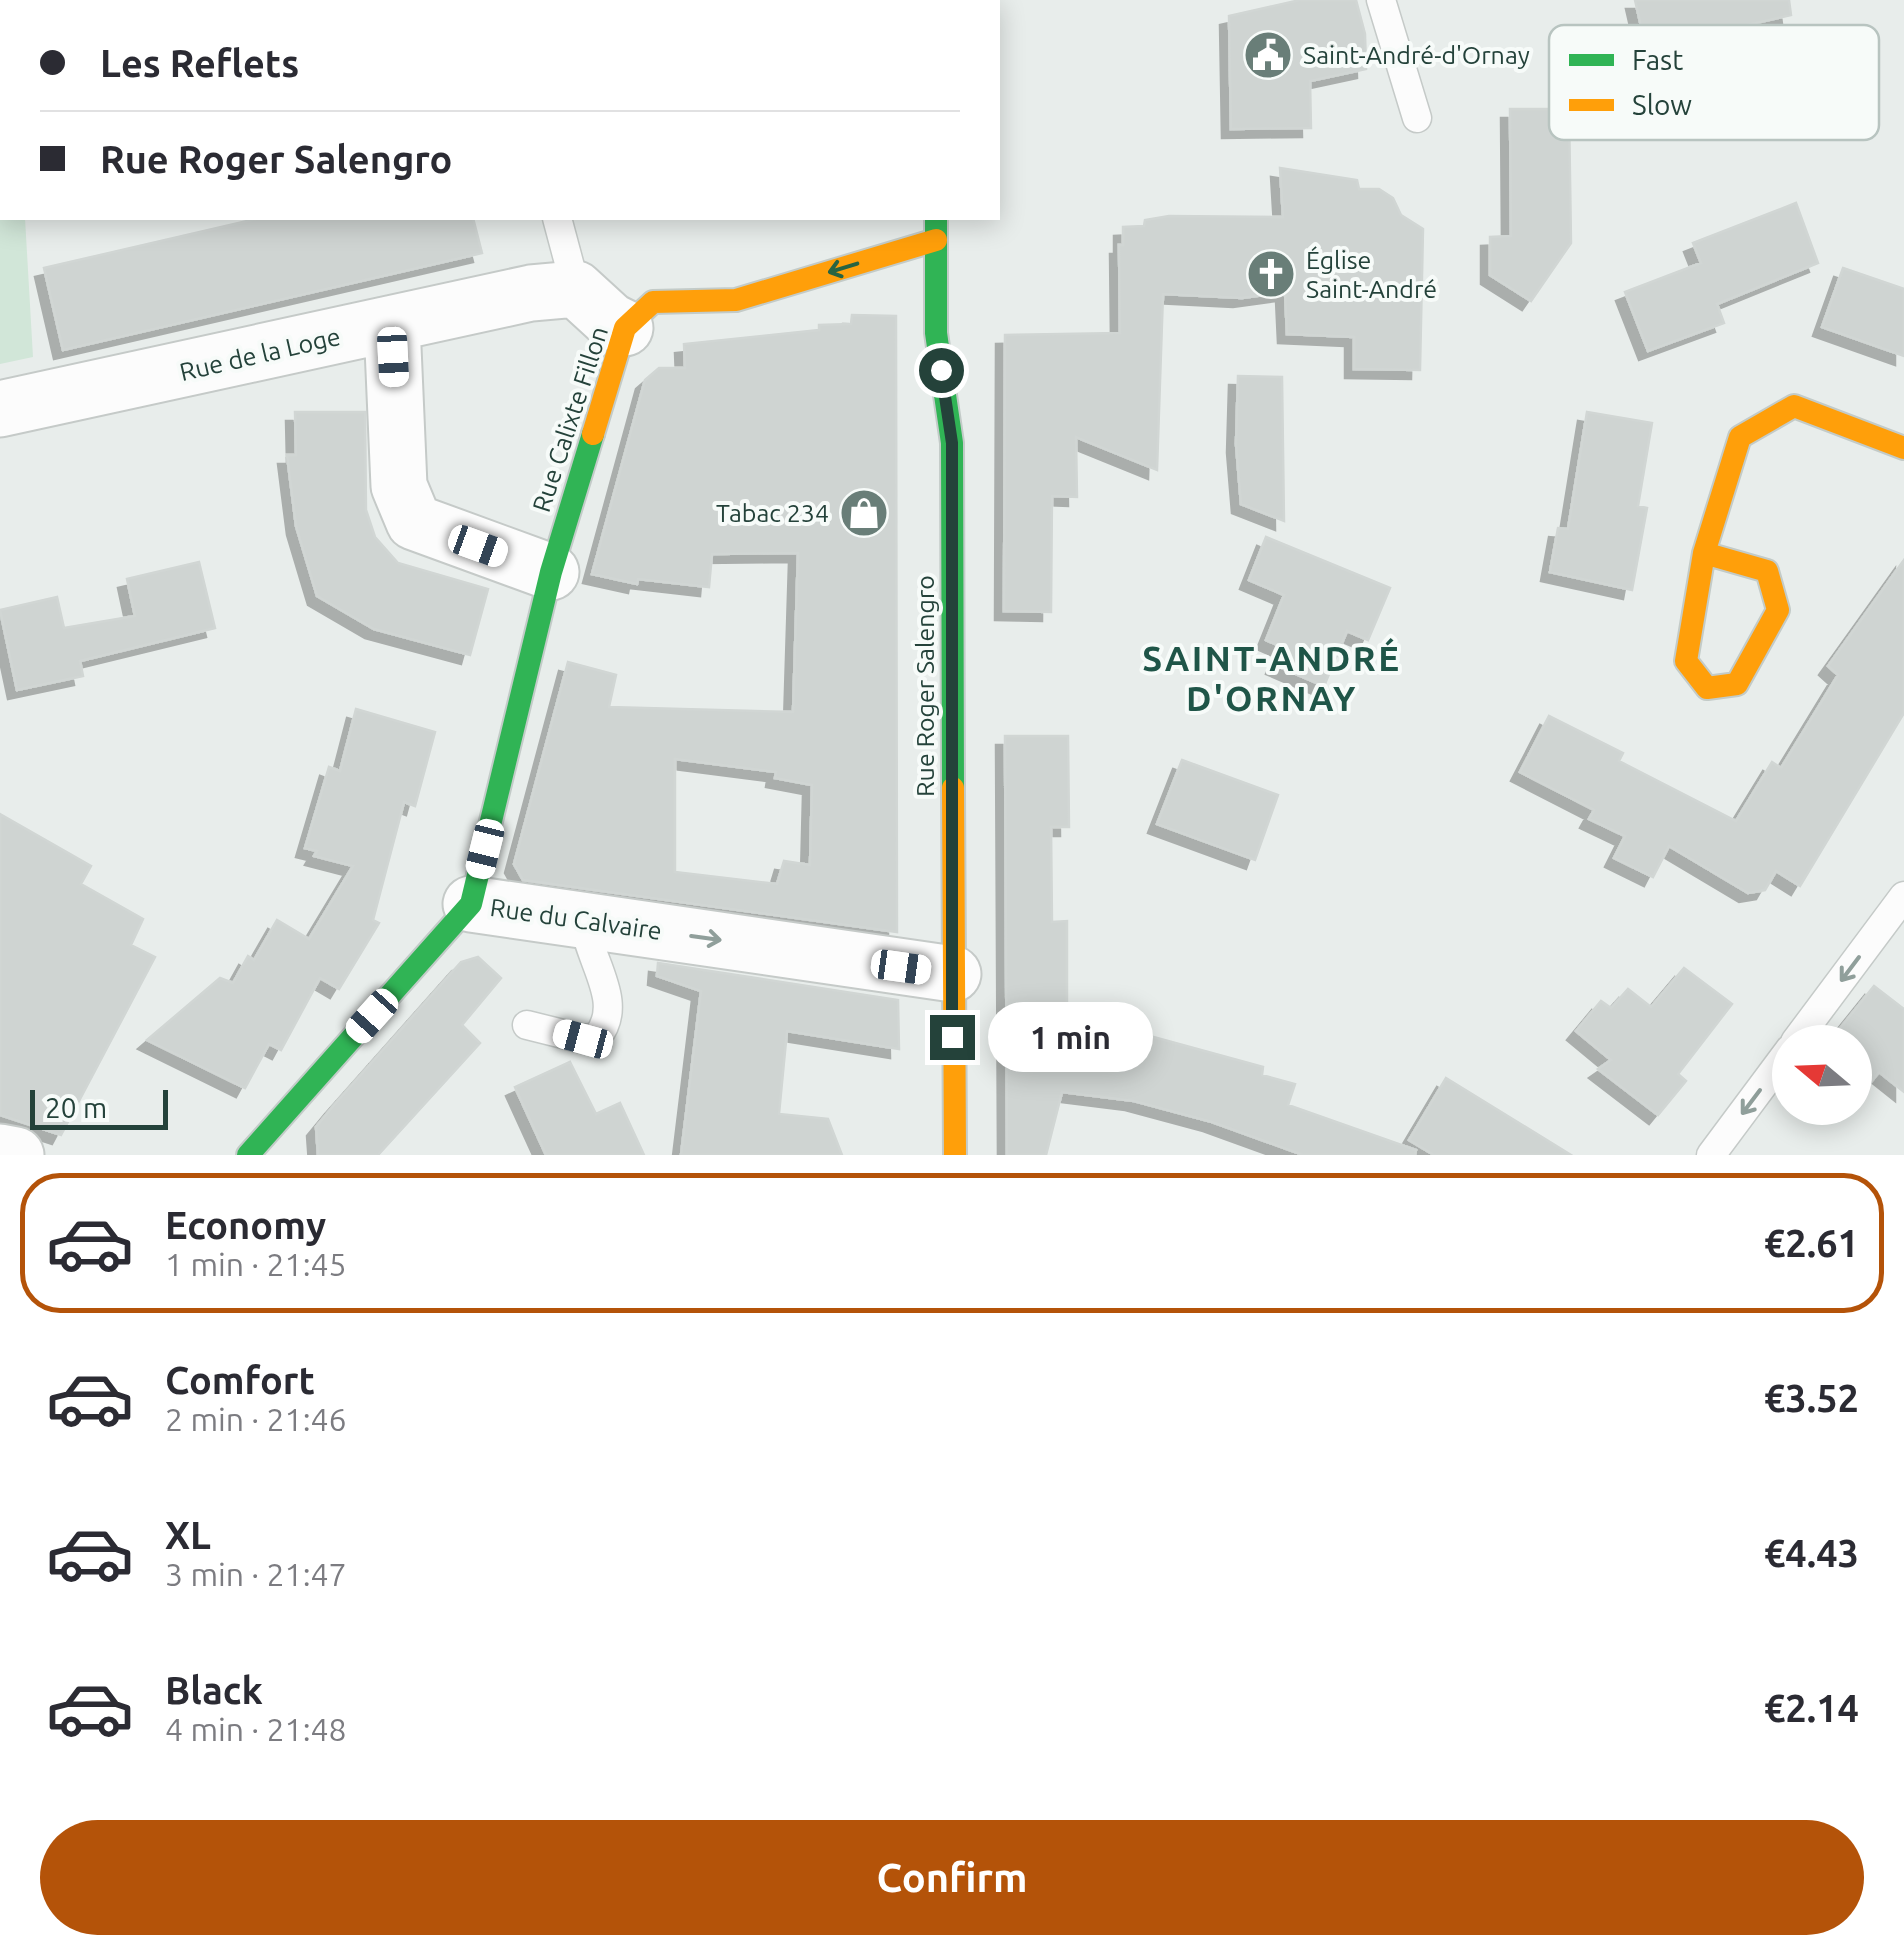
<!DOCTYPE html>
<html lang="en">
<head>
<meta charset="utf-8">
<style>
	:root { --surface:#fff; --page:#f7f7f7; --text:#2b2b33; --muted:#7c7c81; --line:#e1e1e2; --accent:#b45309 }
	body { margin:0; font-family:Ubuntu,sans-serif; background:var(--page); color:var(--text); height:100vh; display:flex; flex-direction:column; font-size:38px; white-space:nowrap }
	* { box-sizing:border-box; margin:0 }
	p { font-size:32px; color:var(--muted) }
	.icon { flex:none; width:55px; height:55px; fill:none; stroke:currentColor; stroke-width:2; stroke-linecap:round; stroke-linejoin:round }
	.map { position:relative; height:1155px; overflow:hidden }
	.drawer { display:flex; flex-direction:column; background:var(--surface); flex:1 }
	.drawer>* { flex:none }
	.banner { position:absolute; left:0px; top:0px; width:1000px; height:220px; box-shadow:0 5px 25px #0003; display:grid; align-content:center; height:220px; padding:0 40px; background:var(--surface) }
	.needle { width:65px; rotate:289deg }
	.fabs { position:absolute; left:1772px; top:1025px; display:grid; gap:20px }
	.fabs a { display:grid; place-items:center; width:100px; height:100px; border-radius:50%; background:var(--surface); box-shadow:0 5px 25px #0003; font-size:50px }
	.scale { position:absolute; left:30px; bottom:25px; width:138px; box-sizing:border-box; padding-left:10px; border:5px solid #24423a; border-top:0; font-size:28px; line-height:35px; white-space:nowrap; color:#24423a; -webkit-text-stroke:8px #f7fbf9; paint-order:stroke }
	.end { position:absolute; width:45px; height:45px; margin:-22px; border:12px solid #24423a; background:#fff; box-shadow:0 0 0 5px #fff }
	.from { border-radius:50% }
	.bubble { position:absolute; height:70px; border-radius:35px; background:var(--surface); box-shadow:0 5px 25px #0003; font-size:32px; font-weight:700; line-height:70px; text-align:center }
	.car { position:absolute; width:30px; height:60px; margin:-30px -15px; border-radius:12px; box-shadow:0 0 8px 2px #0007; background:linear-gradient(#fff 24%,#345 0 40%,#fff 0 76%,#345 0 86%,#fff 0) }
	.banner b { display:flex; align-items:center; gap:35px; height:95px; font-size:38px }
	.banner b+b { border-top:2px solid var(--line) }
	.banner i { width:25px; height:25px; background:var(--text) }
	ul { padding:18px 0 0; list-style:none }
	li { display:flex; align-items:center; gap:30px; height:140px; margin:0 20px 15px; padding:0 20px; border:5px solid transparent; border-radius:40px }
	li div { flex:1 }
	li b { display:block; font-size:38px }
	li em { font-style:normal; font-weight:700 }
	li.on { border-color:var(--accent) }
	li>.icon { width:90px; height:90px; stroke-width:1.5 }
	.cta { display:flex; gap:20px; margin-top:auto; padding:20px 40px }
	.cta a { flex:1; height:115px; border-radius:60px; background:var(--accent); color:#fff; font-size:40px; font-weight:700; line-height:115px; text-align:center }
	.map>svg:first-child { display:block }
	.green { fill:#d1e6d8 }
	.building { fill:#cfd4d2; stroke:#d1d6d4; stroke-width:2.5; fill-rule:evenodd; filter:url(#shadow) }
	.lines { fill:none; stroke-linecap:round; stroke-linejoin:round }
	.lane-casing { stroke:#c5cac8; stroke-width:31 }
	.street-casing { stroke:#c5cac8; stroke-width:59 }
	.fast-casing { stroke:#c3cbc8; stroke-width:26 }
	.slow-casing { stroke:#c3cbc8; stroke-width:26 }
	.lane { stroke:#fcfcfc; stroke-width:28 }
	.street { stroke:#fcfcfc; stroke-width:55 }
	.fast { stroke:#30b455; stroke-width:22 }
	.slow { stroke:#ff9f0a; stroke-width:22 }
	.oneway { stroke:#286442 }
	.oneway2 { stroke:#909f9b }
	.route { stroke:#24423a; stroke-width:12 }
	.labels { text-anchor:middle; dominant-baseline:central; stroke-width:8; stroke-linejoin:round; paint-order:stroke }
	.poi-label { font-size:25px; fill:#24423a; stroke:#f7fbf9; text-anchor:start }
	.street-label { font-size:25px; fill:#24423a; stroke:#f7fbf9 }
	.district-label { font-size:35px; font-weight:bold; letter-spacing:2.5px; fill:#1f5548; stroke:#f7fbf9 }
	.key { fill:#f7fbf9; stroke:#b8c4c0; stroke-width:2.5 }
	.key-label { font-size:28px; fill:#24423a }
</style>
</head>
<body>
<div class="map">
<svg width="1904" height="1155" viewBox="0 0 1904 1155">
	<defs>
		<filter id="shadow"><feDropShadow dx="-9" dy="9" stdDeviation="0" flood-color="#0004"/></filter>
	</defs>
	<rect width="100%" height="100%" fill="#e8edeb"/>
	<path class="green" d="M0,0H412L413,2H2V218H25L33,357L0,364Z"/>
	<path class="building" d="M1300,0H1356L1365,34L1366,69L1310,81L1311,128L1231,129L1229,16Z
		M1635,0H1789L1791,15L1646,48Z
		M1510,109H1569L1571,243L1531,301L1490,275V237L1511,236Z
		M1280,168L1357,180L1359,189H1379L1393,198L1401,215L1423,229L1420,370L1354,369V337L1287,334L1285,292L1242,298L1163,294L1157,470L1076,437L1077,497L1052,496L1051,612L1004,611L1005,335L1120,333L1119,245H1123V227L1144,226L1145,220L1169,216L1283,217Z
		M1796,203L1818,263L1717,304L1724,323L1648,351L1625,292L1701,263L1693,243Z
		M260,218H473L482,253L63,350L44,268Z
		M1843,268L1904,289V356L1822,327Z
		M852,315L896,316L897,932L523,880L514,864L568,662L616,675L609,707L793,712L798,553L712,554L709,587L638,579L637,584L592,574L645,380L659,368H685L684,344L819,330V325L851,324ZM675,759L776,772L775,778L812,785L810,865L784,861L777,884L675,872Z
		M1238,376L1282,377L1284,521L1241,504L1236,444Z
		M295,412H365L366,510L375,537L398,563L488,589L470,655L374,629L317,596L296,526L287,455H296Z
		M1587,412L1652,423L1638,506L1647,508L1632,590L1550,572L1558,528L1568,529Z
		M1266,537L1390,588L1368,640L1347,631L1324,686L1275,665L1282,647L1266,640L1284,595L1249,580Z
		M1904,560V713L1800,886L1776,871L1765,890L1748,893L1669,846L1653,877L1614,858L1625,836L1589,819L1594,810L1520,772L1549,716L1623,753L1619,761L1736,821L1772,762L1781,768L1838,675L1828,666Z
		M199,562L215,628L80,661L83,676L17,690L0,610L57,597L64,628L135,616L127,579Z
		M356,709L435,732L415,806L404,802L373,920L379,923L339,989L320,978L281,1050L269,1044L245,1088L147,1040L220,978L233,983L248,956L254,960L277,920L309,939L353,866L314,856L317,851L305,848L329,767L340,771Z
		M1005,736H1068L1069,827H1051L1052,922L1067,921V1013L1107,1015L1106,1024L1263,1067L1262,1075L1295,1084L1288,1105L1416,1150L1415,1155H1303L1212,1122L1134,1101L1062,1092L1046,1155H1007Z
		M1182,760L1278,795L1255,860L1157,824Z
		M0,814L91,866L81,884L143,919L131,945L155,957L61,1135L0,1115Z
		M478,957L501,978L462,1025L480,1043L378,1155H318L316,1127L334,1105L461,962Z
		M658,963L898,1000L899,1049L787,1031L779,1114L828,1119L842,1155H681L701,991L657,976Z
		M1684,968L1732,1004L1678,1074L1686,1081L1658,1115L1598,1069L1611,1060L1576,1031L1601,1001L1611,1008L1628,989L1651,1007Z
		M1874,986L1904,1009V1092L1879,1072L1855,1102V1042H1829Z
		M570,1062L596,1114L620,1103L644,1155H546L515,1087Z
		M1446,1078L1571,1155H1434L1409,1140Z"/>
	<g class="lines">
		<g class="lane-casing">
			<path id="lane" d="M449,0L450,2
				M1381,0L1417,118
				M557,218L576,289
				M527,1025L583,1039L597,1037C626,1002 588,961 584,920
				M1795,1042L1904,896
				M1711,1155L1790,1049"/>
		</g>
		<g class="street-casing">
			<path id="street" d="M392,324L399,486L414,522L551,572
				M0,409L531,293L576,289L611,321L625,328
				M471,904L953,974
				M0,1152L16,1155"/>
		</g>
		<g class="fast-casing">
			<path id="fast" d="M936,218V333L952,443L953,788
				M248,1155L471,904L551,572L593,434"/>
		</g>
		<g class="slow-casing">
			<path id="slow" d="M936,0V2
				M593,434L625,328L653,302L736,300L936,240
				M1704,553L1767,571L1778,610L1737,684L1707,688L1686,661L1704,553L1740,437L1794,406L1904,448
				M953,788L955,1155"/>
		</g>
		<use href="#lane" class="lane"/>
		<use href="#street" class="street"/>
		<use href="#fast" class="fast"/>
		<use href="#slow" class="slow"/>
	</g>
	<defs><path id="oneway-shaft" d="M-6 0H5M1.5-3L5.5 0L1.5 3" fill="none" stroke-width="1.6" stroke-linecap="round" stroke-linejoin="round" transform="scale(2.5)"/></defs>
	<use class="oneway" href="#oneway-shaft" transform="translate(843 268) rotate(163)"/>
	<g class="oneway2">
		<use href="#oneway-shaft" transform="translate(706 938) rotate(8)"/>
		<use href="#oneway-shaft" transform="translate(1850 969) rotate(127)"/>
		<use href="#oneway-shaft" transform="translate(1751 1102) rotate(127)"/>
	</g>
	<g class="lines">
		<path class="route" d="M941,370L952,443V1037"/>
	</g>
	<defs>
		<g id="civic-disc" transform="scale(2.5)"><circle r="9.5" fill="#697e78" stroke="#f7fbf9"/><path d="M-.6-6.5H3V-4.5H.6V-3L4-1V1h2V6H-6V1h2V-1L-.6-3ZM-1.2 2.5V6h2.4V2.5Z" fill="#fff"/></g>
		<g id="church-disc" transform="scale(2.5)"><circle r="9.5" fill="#697e78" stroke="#f7fbf9"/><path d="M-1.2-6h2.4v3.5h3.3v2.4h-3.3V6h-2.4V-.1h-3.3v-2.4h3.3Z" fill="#fff"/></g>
		<g id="shop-disc" transform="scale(2.5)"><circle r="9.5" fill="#697e78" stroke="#f7fbf9"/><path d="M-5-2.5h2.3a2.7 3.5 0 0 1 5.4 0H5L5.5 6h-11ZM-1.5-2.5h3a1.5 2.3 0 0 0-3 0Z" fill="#fff"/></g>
	</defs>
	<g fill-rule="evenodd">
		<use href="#civic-disc" x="1268" y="55"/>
		<use href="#church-disc" x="1271" y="274"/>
		<use href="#shop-disc" x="864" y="513"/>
	</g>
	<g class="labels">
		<g class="poi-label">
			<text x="1303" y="55">Saint-André-d'Ornay</text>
			<text x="1306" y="260">Église<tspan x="1306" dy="29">Saint-André</tspan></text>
			<text x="829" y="513" text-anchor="end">Tabac 234</text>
		</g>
		<g class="street-label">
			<text transform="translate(260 354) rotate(-13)">Rue de la Loge</text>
			<text transform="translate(570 419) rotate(-72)">Rue Calixte Fillon</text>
			<text transform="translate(925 686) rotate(-90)">Rue Roger Salengro</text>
			<text transform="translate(576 919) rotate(8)">Rue du Calvaire</text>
		</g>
		<g class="district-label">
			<text x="1272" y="658">SAINT-ANDRÉ<tspan x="1272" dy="40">D'ORNAY</tspan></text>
		</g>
	</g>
	<rect x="1549" y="25" width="330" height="115" rx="15" class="key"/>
	<rect x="1569" y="54" width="45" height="12" fill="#30b455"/>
	<rect x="1569" y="99" width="45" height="12" fill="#ff9f0a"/>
	<g class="key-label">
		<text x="1632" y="70">Fast</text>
		<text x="1632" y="115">Slow</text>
	</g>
</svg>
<div class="fabs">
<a><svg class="needle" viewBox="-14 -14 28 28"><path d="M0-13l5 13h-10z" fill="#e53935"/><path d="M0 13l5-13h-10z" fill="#7c7c81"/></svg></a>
</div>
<div class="scale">20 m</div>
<i class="end from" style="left:941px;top:370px"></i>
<i class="end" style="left:952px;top:1037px"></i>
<div class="bubble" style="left:988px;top:1002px;width:165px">1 min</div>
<i class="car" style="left:393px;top:357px;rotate:177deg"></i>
<i class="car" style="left:478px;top:546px;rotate:110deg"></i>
<i class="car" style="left:485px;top:849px;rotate:194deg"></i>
<i class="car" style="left:901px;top:967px;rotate:98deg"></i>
<i class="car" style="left:372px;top:1016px;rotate:222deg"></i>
<i class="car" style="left:583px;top:1039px;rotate:285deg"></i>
<div class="banner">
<b><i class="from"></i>Les Reflets</b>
<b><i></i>Rue Roger Salengro</b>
</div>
</div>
<section class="drawer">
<ul>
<li class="on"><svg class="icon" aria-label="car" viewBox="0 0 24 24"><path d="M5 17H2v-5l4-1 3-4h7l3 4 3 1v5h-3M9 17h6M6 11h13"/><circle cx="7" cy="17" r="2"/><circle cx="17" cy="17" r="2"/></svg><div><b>Economy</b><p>1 min · 21:45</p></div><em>€2.61</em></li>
<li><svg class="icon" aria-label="car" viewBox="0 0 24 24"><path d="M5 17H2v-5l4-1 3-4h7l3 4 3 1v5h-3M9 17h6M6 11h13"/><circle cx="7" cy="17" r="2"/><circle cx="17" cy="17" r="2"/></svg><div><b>Comfort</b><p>2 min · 21:46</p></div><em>€3.52</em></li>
<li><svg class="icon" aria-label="car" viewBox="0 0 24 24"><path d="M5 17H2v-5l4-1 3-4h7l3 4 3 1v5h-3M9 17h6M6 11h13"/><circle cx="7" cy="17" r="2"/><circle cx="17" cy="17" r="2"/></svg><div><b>XL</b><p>3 min · 21:47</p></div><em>€4.43</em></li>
<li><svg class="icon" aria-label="car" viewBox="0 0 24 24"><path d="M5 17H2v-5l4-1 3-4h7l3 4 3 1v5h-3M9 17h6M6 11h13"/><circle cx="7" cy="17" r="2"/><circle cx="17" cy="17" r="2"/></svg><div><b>Black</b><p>4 min · 21:48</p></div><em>€2.14</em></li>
</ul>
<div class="cta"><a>Confirm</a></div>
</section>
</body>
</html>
